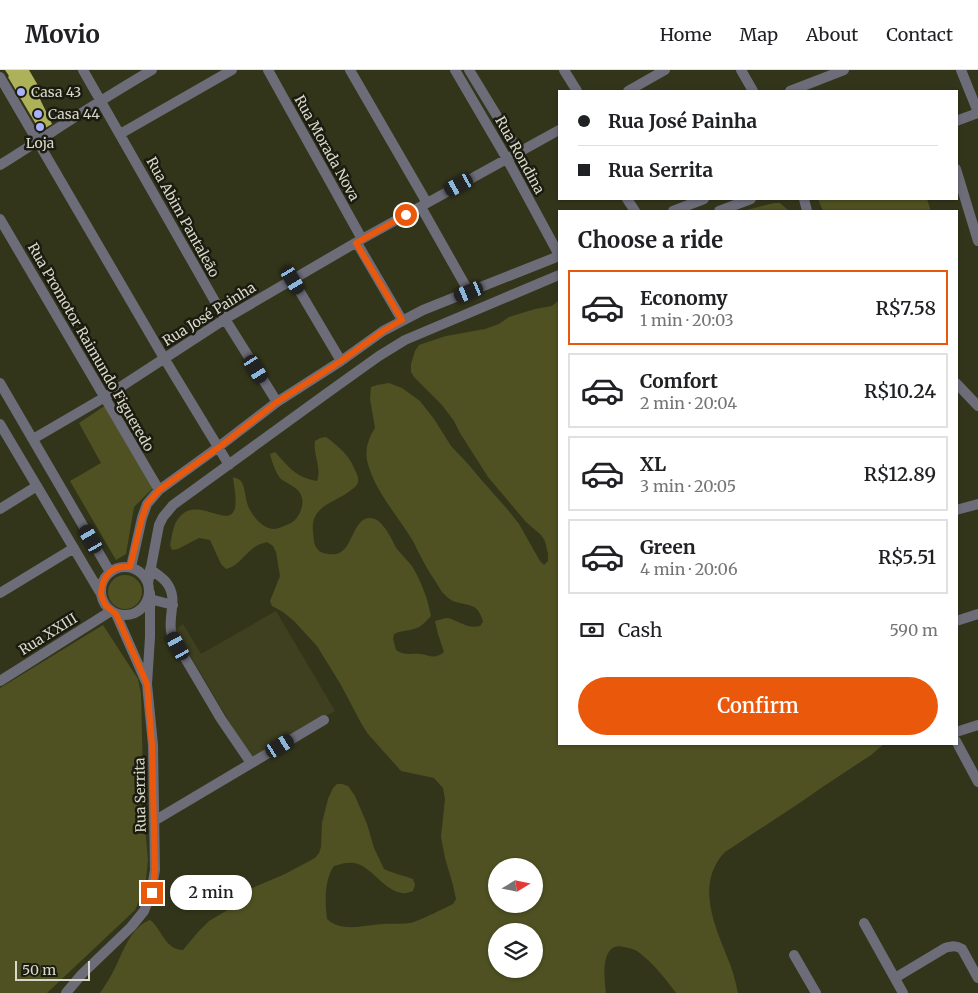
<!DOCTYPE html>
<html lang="en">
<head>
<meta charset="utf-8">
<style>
	:root { --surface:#fff; --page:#f2f2f2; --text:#202124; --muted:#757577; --line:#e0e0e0; --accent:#ea580c }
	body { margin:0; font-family:Merriweather,serif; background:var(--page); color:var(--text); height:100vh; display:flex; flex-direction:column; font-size:19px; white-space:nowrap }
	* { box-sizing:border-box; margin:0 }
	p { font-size:16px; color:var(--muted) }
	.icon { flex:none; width:28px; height:28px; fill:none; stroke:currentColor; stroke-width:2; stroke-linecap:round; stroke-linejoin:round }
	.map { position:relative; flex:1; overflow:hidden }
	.side { position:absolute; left:558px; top:140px; width:400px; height:535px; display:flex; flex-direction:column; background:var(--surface); border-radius:0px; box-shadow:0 1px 4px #0004 }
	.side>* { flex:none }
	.banner { position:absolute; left:558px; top:20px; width:400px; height:110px; border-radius:0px; box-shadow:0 1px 4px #0004; display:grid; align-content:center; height:110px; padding:0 20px; background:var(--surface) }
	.needle { width:32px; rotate:80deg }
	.fabs { position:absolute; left:488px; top:788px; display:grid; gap:10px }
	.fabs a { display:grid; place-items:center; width:55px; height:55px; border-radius:50%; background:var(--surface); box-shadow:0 1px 4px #0004; font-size:25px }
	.scale { position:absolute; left:15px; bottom:12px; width:75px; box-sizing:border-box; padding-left:5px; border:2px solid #d8d9ca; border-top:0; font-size:14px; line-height:18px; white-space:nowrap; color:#d8d9ca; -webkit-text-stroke:4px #1b1b10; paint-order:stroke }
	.end { position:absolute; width:22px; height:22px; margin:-11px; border:6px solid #ea580c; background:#fff; box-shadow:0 0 0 2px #fff }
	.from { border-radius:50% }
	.bubble { position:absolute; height:35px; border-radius:18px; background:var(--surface); box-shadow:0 1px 4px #0004; font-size:16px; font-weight:600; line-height:35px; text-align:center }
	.car { position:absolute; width:15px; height:30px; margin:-15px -8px; border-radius:6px; box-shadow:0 0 4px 1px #0007; background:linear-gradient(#222 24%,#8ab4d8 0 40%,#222 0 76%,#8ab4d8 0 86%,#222 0) }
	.banner b { display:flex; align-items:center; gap:18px; height:48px; font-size:19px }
	.banner b+b { border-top:1px solid var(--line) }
	.banner i { width:12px; height:12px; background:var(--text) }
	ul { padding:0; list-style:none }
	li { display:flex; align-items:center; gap:15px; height:75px; margin:0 10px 8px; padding:0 10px; border:2px solid var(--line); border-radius:0px }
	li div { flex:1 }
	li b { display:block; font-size:19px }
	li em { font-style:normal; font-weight:600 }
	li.selected { border-color:var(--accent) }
	li>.icon { width:45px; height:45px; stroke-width:1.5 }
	h2 { padding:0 20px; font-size:22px; line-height:60px }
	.pay { display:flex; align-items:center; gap:12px; height:55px; padding:0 20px; font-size:19px }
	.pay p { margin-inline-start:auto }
	.cta { display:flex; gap:10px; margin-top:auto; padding:10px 20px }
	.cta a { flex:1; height:58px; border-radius:30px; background:var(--accent); color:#fff; font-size:20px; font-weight:600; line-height:58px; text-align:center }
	header { display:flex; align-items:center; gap:30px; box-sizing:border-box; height:70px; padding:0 25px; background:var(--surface); border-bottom:1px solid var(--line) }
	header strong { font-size:24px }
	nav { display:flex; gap:28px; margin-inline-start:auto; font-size:18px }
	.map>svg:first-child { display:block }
	.built { fill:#3f4020 }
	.green { fill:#4f5122; fill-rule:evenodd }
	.building { fill:#adb25a }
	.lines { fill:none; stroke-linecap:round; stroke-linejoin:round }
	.minor { stroke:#6c6d79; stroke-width:10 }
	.route { stroke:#ea580c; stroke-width:6 }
	.poi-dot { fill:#a9b0fc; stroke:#1b1b10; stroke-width:2 }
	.labels { text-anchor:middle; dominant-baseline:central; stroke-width:5; stroke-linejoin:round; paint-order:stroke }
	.poi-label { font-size:14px; fill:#d8d9ca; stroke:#1b1b10; text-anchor:start }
	.street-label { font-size:14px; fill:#d8d9ca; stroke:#1b1b10 }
</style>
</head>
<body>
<header>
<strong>Movio</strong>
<nav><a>Home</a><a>Map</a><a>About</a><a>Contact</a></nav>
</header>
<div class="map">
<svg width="978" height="923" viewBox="0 0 978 923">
	<rect width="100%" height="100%" fill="#33351b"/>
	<path class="built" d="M276,541L335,641L251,688L175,560L183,554L201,584Z"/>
	<path class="green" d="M818,129H927L931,141H823Z
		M774,133H780L789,141H743Z
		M559,230V674H884L871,685L821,718L801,732L725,782C698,810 711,847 724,879C726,885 729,891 731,897C734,905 736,914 738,923H676C667,911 654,894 642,885C637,880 631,878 624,877C600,871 604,909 606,923H100C105,916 109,909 113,902C122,885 130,857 150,850C162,859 165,880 183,880L198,862L209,851L231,838L235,833L250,819L285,804L315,788L319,783L321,777L322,753L328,729L333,718L337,714H342L348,716L355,726L367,754L374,778L384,799C394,804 403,805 413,809L415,815L413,821C410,822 405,824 402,823C384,820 374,800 358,794C350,791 341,794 334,796C324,810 325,832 327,849C342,863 364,855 383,854C392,853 404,855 414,852C427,847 440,840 453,834L456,829L453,815L445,788L441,767L445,729L443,718L434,708L401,701L368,664L361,653L341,615L317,576L294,551L283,542L272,536L270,531L280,506L276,482L273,476L267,472C264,473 259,474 256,476C245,483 239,496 226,499L221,494L210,470L199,468L178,479L172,480L170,475C172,467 173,455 178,449C196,423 229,461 235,438C237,429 234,417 233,407C235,408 239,409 240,410C245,415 245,426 247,433C250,443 261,458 273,459C277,459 281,457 284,456C286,455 289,454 291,453C300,448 306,432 300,423C295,416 288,414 281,409C276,404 272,392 270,384L275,382C290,398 295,407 317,411C322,398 313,385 315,371L320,368L326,367C337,375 349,385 354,398C356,402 359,407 358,412C357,416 354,418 351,420C334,434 310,435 313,462C314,467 313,472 316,477C319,482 322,483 328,484C332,484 336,485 339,483C353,478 353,447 371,448C383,449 392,470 397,479C402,485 407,490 412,496C417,504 422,515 425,524C428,531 429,538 431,546C427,550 424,554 419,557C411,561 402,560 394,564L393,569L396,580C404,586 411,583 420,584C430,585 434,590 444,582L438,564L435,551C439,550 444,548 448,548C459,551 467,559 480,556L483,552C478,530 465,537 451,530C448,528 445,525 442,522C435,510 426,498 420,485C417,481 416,476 413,471C398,446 376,423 368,394C364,381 368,369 375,358L370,329L371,317L377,315L389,313L402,318L420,331L434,349L451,376L469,395L478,406L508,440L519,454L540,491L544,495L548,491V484L545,471L541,465L526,452L488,407L460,363L454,351L442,335L414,307L411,302V294L415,281L419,275L446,266L485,259L499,254L509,247L535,239L552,236ZM534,796V834H496V796ZM534,861V899H496V861Z
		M106,335L153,418L134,437L126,484L116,490L70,411L101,393L79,353Z
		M108 522a17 17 0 1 1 34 0a17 17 0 1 1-34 0Z
		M103,555L138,609L141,624L144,746L148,790L145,818L135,840L47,923H0V618Z"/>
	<path class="building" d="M5,0H29L43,24L39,27L52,54L40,61L8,7L9,6Z"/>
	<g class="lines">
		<path class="minor" d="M83,0L225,249L277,332
			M268,0L362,169
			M350,0L427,133
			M455,0L507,89L559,185
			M469,0L519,82
			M564,0L577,21
			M741,0L753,21
			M961,0L978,42
			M0,7L164,288L229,395
			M628,21L665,0
			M790,21L844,0
			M956,51L978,43
			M120,64L232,0
			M0,95C51,63 100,30 152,0
			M956,99L978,171
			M627,129L635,141
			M804,129L807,141
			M421,137L469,222
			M673,141L704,129
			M719,141L751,129
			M0,149L159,420
			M357,173L402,250
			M293,210L341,291
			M0,313L110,502
			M956,313L978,336
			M0,354L101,524
			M33,369L105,327L225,249L362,169L559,60
			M0,439L37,416
			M956,440L978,434
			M101 521a24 24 0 1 1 48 0a24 24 0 1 1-48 0Z
			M131,497L142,448L147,434L159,420L217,378L277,332L341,291L383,261L423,240L559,186
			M150,499C155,503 162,507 166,512C180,529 166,548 172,566L221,649L251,693
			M148,513L159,455L163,447L173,435L330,321L379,286L405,270L559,205
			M0,523L74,478
			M150,529L173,535
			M116,544L146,612
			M956,551L978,544
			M0,611L111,541
			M956,662L978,655
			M956,671L978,712
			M154,751L324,650
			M864,853L903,923
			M794,885L816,923
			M895,908L945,878C952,876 956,875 962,879L978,908
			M66,923L82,904L131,857L144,841L151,823L155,800L153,675L147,614L150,567V523"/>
	</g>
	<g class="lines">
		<path class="route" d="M152,823L155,800L152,675L147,614L116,544L106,536L103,530L101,524L102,516L105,508L110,502L116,498L123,497H130L142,448L147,434L159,420L218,378L277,332L341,291L383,261L402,250L356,173L406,145"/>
	</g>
	<g class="poi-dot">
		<circle cx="21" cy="22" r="5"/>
		<circle cx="38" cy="44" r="5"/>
		<circle cx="40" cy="57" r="5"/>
	</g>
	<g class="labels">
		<g class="poi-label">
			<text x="31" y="22">Casa 43</text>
			<text x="48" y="44">Casa 44</text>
			<text x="40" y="73" text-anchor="middle">Loja</text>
		</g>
		<g class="street-label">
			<text transform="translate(327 78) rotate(61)">Rua Morada Nova</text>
			<text transform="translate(520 85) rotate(61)">Rua Rondina</text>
			<text transform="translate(183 147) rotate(61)">Rua Abim Pantaleão</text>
			<text transform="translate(209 244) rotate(-32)">Rua José Painha</text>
			<text transform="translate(91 277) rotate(60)">Rua Promotor Raimundo Figueredo</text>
			<text transform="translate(48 564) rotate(-32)">Rua XXIII</text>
			<text transform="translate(140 725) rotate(-91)">Rua Serrita</text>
		</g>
	</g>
</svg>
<div class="fabs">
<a><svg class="needle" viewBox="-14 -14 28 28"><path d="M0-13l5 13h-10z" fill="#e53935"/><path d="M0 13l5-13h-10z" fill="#757577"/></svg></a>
<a><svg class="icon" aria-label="layers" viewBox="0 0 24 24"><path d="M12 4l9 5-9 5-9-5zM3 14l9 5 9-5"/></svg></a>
</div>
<div class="scale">50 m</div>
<i class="end from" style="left:406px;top:145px"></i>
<i class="end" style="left:152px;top:823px"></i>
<div class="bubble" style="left:170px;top:805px;width:82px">2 min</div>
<i class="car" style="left:459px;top:115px;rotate:241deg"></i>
<i class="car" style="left:293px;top:210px;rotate:149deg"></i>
<i class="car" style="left:469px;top:222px;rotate:248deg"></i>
<i class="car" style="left:256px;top:299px;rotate:148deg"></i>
<i class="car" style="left:91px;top:469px;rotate:330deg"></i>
<i class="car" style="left:178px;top:576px;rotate:331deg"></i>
<i class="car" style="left:280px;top:676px;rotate:59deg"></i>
<div class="banner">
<b><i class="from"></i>Rua José Painha</b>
<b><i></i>Rua Serrita</b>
</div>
<section class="side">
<h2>Choose a ride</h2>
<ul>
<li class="selected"><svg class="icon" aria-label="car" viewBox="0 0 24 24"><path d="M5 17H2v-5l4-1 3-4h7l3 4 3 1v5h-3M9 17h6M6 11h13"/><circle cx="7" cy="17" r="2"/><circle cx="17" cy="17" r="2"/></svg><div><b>Economy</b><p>1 min · 20:03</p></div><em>R$7.58</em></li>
<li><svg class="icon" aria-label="car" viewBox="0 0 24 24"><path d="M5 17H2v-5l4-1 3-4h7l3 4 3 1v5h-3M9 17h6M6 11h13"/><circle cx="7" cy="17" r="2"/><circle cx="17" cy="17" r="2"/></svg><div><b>Comfort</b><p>2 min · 20:04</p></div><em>R$10.24</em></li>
<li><svg class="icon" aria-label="car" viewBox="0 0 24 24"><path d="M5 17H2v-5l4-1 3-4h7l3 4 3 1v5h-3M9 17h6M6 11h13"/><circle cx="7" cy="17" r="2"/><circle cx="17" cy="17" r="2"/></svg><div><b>XL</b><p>3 min · 20:05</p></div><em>R$12.89</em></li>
<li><svg class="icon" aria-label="car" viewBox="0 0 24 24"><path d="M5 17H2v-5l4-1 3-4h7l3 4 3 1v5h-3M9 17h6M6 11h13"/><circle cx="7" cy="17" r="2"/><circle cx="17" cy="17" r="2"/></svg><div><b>Green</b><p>4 min · 20:06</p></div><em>R$5.51</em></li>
</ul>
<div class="pay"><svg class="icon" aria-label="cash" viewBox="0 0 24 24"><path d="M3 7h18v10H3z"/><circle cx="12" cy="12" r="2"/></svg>Cash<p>590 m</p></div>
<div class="cta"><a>Confirm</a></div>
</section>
</div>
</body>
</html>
